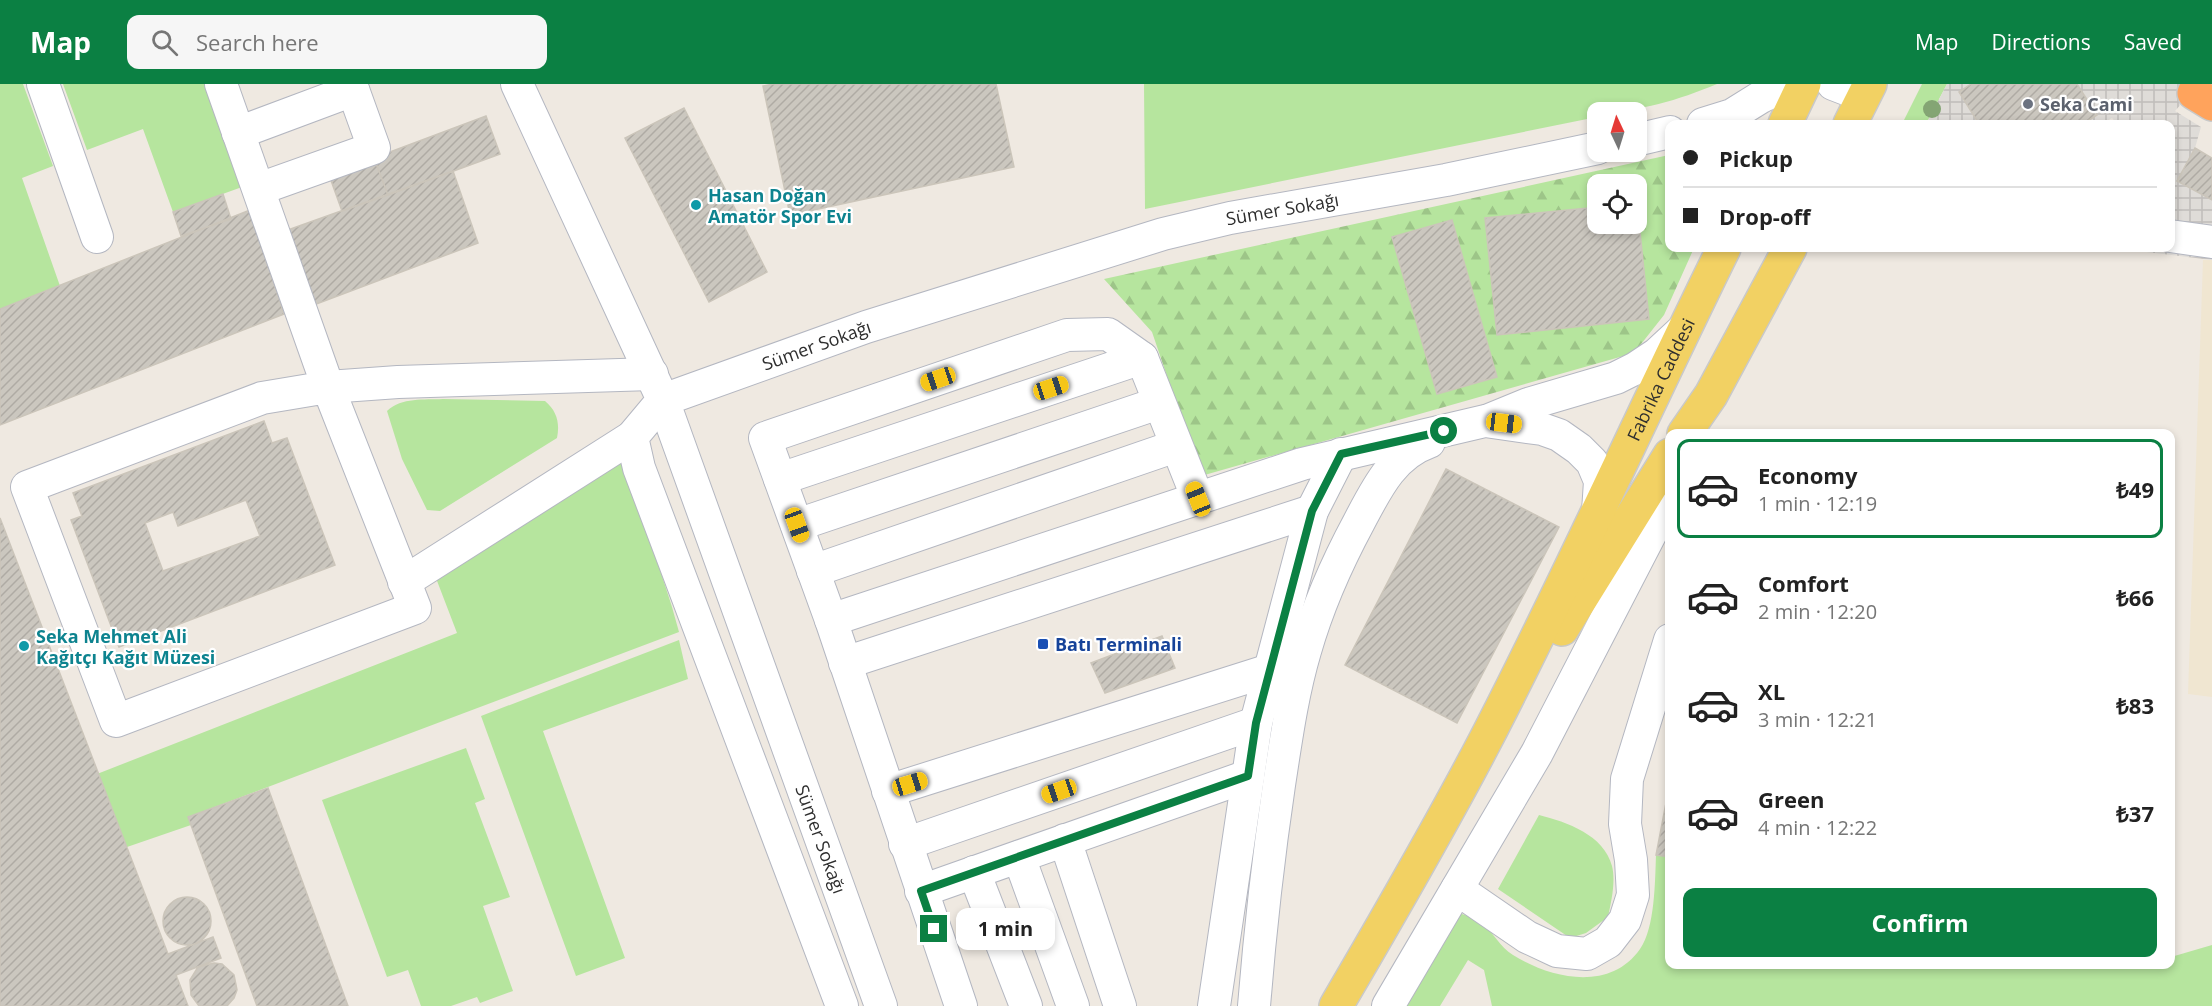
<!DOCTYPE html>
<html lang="en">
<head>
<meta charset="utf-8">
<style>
	:root { --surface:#fff; --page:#f6f6f6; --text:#222; --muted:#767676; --line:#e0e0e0; --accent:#0b8043 }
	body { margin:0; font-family:"Open Sans",sans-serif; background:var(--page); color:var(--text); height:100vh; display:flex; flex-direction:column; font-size:22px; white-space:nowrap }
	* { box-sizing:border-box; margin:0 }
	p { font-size:20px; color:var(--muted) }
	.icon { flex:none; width:33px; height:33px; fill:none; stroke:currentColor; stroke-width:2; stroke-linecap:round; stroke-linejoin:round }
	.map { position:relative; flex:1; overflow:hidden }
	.details { position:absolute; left:1665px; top:345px; width:510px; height:540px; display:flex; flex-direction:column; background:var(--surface); border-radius:12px; box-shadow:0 3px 9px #0003 }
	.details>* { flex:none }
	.banner { position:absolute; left:1665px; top:36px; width:510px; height:132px; border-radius:12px; box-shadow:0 3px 9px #0003; display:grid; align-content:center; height:132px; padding:0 18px; background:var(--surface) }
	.needle { width:39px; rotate:356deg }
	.fabs { position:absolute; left:1587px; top:18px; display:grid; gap:12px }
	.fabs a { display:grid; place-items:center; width:60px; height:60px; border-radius:12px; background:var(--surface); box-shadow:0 3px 9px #0003; font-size:30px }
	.end { position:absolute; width:27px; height:27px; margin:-14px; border:8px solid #0b8043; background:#fff; box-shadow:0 0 0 3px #fff }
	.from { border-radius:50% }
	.bubble { position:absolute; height:42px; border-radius:12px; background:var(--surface); box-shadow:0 3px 9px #0003; font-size:20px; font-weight:700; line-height:42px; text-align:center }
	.car { position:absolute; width:18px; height:36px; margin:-18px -9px; border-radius:8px; box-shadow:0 0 4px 2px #0007; background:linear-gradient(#f5c518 24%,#345 0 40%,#f5c518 0 76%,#345 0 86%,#f5c518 0) }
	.banner b { display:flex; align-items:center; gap:21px; height:57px; font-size:22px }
	.banner b+b { border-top:2px solid var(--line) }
	.banner i { width:15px; height:15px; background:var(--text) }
	ul { padding:10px 0 0; list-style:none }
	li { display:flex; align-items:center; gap:18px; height:99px; margin:0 12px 9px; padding:0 6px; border:3px solid transparent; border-radius:12px }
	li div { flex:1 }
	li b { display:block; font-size:22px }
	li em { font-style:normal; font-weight:700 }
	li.selected { border-color:var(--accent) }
	li>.icon { width:54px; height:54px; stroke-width:1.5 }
	.action { display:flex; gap:12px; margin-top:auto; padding:12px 18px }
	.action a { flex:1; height:69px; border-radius:12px; background:var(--accent); color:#fff; font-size:24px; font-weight:700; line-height:69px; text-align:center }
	header { display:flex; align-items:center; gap:36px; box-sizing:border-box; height:84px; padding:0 30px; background:var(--accent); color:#fff }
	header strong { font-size:28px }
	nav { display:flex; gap:33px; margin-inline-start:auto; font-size:21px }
	.search { width:420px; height:54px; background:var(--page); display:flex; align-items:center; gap:15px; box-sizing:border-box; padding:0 21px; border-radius:12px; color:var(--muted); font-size:22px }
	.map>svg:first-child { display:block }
	.education { fill:#f0e6d1 }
	.green { fill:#b6e59e }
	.forest { fill:url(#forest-firs); fill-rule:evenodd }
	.plaza { fill:url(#plaza-grid) }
	.building { fill:url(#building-hatch); stroke:#cbc5ba; stroke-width:1.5; fill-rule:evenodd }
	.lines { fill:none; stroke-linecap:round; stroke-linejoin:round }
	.minor-casing { stroke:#b4b7c1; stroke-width:34 }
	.major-casing { stroke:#c9c9c9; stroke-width:36 }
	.highway-casing { stroke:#c9c9c9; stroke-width:36 }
	.minor { stroke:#fff; stroke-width:32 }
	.major { stroke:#f2d163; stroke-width:33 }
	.highway { stroke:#ffa35c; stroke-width:33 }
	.tree { fill:#84a574 }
	.route { stroke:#0b8043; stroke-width:8 }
	.worship-dot { fill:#6b7280; stroke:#fff; stroke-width:2 }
	.culture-dot { fill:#0f9aa8; stroke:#fff; stroke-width:2 }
	.transit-dot { fill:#1a4fb4; stroke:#fff; stroke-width:2 }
	.labels { text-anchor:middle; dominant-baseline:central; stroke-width:4.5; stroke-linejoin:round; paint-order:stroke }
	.worship-label { font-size:18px; font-weight:bold; fill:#5b616d; stroke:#fff; text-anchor:start }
	.culture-label { font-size:18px; font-weight:bold; fill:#0d838f; stroke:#fff; text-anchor:start }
	.street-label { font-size:18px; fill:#2e2e2e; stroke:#fff }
	.transit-label { font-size:18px; font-weight:bold; fill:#164399; stroke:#fff; text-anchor:start }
</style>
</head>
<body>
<header>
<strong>Map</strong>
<div class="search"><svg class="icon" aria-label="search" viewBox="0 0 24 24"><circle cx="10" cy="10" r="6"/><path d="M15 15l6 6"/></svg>Search here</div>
<nav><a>Map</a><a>Directions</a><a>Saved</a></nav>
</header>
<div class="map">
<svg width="2212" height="922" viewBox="0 0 2212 922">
	<defs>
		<pattern id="forest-firs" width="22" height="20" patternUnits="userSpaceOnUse" patternTransform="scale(1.5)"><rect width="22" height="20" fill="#b6e59e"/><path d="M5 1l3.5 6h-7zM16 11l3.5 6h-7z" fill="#9dc588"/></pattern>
		<pattern id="plaza-grid" width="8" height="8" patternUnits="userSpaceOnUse" patternTransform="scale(1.5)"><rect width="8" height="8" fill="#dfdcd8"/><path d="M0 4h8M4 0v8" fill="none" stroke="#c0bdba"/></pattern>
		<pattern id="building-hatch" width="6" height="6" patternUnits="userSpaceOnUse" patternTransform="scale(1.5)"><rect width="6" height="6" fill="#cbc7bf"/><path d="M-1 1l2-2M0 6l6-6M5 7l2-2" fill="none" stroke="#afaba4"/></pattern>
	</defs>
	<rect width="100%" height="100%" fill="#efe9e1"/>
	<path class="education" d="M2203,176H2212V613L2188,610Z"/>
	<path class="green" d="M0,0H23L53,82L22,94L60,202L0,227Z
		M63,0H206L242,103L173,128L143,45L87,66Z
		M1144,0H1717C1678,16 1640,28 1598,28L1597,33L1145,125Z
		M1922,0H1947L1926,40H1902Z
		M443,315L545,317C557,327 560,339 557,354L440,427L427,426L402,375L387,327C402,313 424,316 443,315Z
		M623,370L672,523L679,548L188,733L191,741L127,763L97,690L457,549L434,489Z
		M679,556L688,595L543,647L625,874L576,892L481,632Z
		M466,664L485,715L475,719L510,813L483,822L513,907L480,919L477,913L451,922H421L408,886L387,893L322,716Z
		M1539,731C1567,738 1604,751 1612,782C1616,798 1611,818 1608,833L1586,849L1570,854L1498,805Z
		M1656,771L1669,773L1670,880H2135V883L2145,881L2170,880L2171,873L2212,861V922H1492L1484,886L1468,876L1440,922H1400L1456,828C1464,831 1475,833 1481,838C1493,848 1500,863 1513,871C1551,895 1610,908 1640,865C1655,844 1655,797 1656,771Z"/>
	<path class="forest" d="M1669,71L1670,164H1694L1664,231L1634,269L1201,392L1152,248L1104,195ZM1598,100H1636V140H1598Z"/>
	<path class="plaza" d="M1947,0H1971L1959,8L1979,40H1926Z
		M2077,0H2199L2175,27L2201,43L2195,64L2177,97L2212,116V176L2114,164H2170V40H2117L2112,34L2102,40H2083L2097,31Z"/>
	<path class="building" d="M773,0H996L1014,83L790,131L763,2Z
		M1971,0H2077L2097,31L2083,40H1979L1959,8Z
		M684,24L767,188L709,218L625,54Z
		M486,32L500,70L388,111L374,74Z
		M2195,64L2212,74V116L2177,97Z
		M374,74L388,111L342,127L329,91Z
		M453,87L478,159L311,222L285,147Z
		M223,110L231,135L181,152L173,128Z
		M1637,119L1649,235L1497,251L1485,134L1598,123V140H1636Z
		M250,126L284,230L0,341V225Z
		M1452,136L1497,293L1437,310L1392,153Z
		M264,337L272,359L287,354L335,481L119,563L71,436L82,432L73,409ZM246,416L260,452L163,487L145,439L173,428L178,442Z
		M1446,385L1559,443L1457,639L1345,581Z
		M0,434L168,870L213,853L221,874L176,891L188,922H0Z
		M1162,552L1175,584L1105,609L1091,579Z
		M1670,698V773L1656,771Z
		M268,704L348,922H257L188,733Z
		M163 837a24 24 0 1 1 48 0a24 24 0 1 1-48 0Z
		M214,879L222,880L234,891L237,906L234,914L227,922H199L191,911L190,896L198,883Z"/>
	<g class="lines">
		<g class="minor-casing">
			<g id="minor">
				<path d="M43,0L97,153"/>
				<path d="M221,0L328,303L415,524L116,637L27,403L262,314L328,303L398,298L652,290"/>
				<path d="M517,0L663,316L632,353L639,384L842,922"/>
				<path d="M1833,0L1864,12"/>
				<path d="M1703,40L1732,31L1761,13L1788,0"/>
				<path d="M238,49L353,6"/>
				<path d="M1636,56L1670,48"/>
				<path d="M259,105L374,64L351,0"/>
				<path d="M2170,152L2212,158"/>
				<path d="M1489,336L1528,320L1616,294L1636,284L1657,270L1684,245"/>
				<path d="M780,395L1142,274"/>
				<path d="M797,441L1159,319"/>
				<path d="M813,487L1176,362"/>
				<path d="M404,498L632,353"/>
				<path d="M831,536L765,354L1067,251L1108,250L1142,274L1198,415"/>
				<path d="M845,579L1312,427"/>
				<path d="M888,707L1270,586"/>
				<path d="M1065,756L1120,922"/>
				<path d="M905,760L1256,639"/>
				<path d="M1019,773L1073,922"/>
				<path d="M974,788L1026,922"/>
				<path d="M1457,805L1527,853L1557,867L1587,870L1608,858L1625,836L1633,811L1631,776L1625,740L1627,695L1670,556"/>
				<path d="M921,807L1248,692"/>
				<path id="s1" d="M881,922L663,316L866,243L1163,150L1230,134L1446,96L1598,64"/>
				<path d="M961,922L831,536L1302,380L1485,337L1542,345L1559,351L1579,365L1592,378L1600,397L1598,428"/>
				<path d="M1214,922L1256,639L1312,427L1341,370"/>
				<path d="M1254,922C1260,848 1268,775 1279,701C1286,656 1292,611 1305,567C1317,525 1338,477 1359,438C1376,406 1392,371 1429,358"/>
				<path d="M1388,922L1537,669L1670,412"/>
			</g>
		</g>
		<g class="major-casing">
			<g id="major">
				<path d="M1785,40L1804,0"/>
				<path d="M1850,40L1870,0"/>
				<path d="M1684,350L1711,311L1790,164"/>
				<path d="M1562,545L1670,371"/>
				<path id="s2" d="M1336,922C1387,835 1438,747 1485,657C1569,495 1643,328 1724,164"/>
			</g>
		</g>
		<g class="highway-casing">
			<path id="highway" d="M2194,9L2212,20"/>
		</g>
		<use href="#minor" class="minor"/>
		<use href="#major" class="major"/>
		<use href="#highway" class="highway"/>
	</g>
	<circle class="tree" cx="1932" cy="25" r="9"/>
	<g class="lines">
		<path class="route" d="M934,845L921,807L1248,692L1256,639L1312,427L1341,370L1444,347"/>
	</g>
	<circle class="worship-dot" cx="2028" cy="20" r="6"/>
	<g class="culture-dot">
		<circle cx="696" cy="121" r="6"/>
		<circle cx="24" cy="562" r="6"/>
	</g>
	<rect class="transit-dot" x="1037" y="554" width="12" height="12" rx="3"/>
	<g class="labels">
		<g class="worship-label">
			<text x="2040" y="20">Seka Cami</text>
		</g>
		<g class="culture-label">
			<text x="708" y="111">Hasan Doğan<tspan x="708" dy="21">Amatör Spor Evi</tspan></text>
			<text x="36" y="552">Seka Mehmet Ali<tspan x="36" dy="21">Kağıtçı Kağıt Müzesi</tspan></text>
		</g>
		<g class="street-label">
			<text stroke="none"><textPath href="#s1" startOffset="1293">Sümer Sokağı</textPath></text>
			<text stroke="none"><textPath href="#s1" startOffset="807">Sümer Sokağı</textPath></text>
			<text stroke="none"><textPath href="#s2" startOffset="706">Fabrika Caddesi</textPath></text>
			<text transform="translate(821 755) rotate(70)">Sümer Sokağı</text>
		</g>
		<g class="transit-label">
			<text x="1055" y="560">Batı Terminali</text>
		</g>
	</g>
</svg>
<div class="fabs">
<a><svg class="needle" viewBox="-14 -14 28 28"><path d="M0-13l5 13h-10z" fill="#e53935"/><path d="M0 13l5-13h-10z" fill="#767676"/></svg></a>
<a><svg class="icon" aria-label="locate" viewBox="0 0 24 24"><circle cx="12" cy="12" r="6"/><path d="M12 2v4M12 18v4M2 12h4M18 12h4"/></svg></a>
</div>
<i class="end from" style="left:1444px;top:347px"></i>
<i class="end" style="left:934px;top:845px"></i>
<div class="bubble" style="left:956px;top:824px;width:99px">1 min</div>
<i class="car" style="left:938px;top:295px;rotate:251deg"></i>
<i class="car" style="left:1051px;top:304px;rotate:72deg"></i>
<i class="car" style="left:1504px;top:339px;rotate:97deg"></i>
<i class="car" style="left:1198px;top:415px;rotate:338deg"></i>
<i class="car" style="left:797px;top:441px;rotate:160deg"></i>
<i class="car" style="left:910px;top:700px;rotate:73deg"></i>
<i class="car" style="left:1059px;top:707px;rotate:251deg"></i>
<div class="banner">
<b><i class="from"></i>Pickup</b>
<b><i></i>Drop-off</b>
</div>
<section class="details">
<ul>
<li class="selected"><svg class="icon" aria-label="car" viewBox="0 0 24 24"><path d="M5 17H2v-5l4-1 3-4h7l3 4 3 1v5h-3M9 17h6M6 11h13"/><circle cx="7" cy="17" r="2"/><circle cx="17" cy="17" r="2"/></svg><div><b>Economy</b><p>1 min · 12:19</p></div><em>₺49</em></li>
<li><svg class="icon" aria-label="car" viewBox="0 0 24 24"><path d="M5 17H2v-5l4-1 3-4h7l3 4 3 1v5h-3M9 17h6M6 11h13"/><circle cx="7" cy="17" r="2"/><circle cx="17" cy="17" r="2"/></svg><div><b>Comfort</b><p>2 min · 12:20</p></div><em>₺66</em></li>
<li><svg class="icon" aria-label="car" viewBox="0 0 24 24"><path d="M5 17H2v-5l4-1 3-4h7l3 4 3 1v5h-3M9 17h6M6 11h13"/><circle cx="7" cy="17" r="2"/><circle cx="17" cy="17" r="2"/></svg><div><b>XL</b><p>3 min · 12:21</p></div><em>₺83</em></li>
<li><svg class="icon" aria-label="car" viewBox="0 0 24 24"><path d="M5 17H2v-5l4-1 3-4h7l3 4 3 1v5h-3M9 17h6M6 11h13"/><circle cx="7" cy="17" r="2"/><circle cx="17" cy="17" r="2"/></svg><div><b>Green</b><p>4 min · 12:22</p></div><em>₺37</em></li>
</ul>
<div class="action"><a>Confirm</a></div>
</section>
</div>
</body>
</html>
